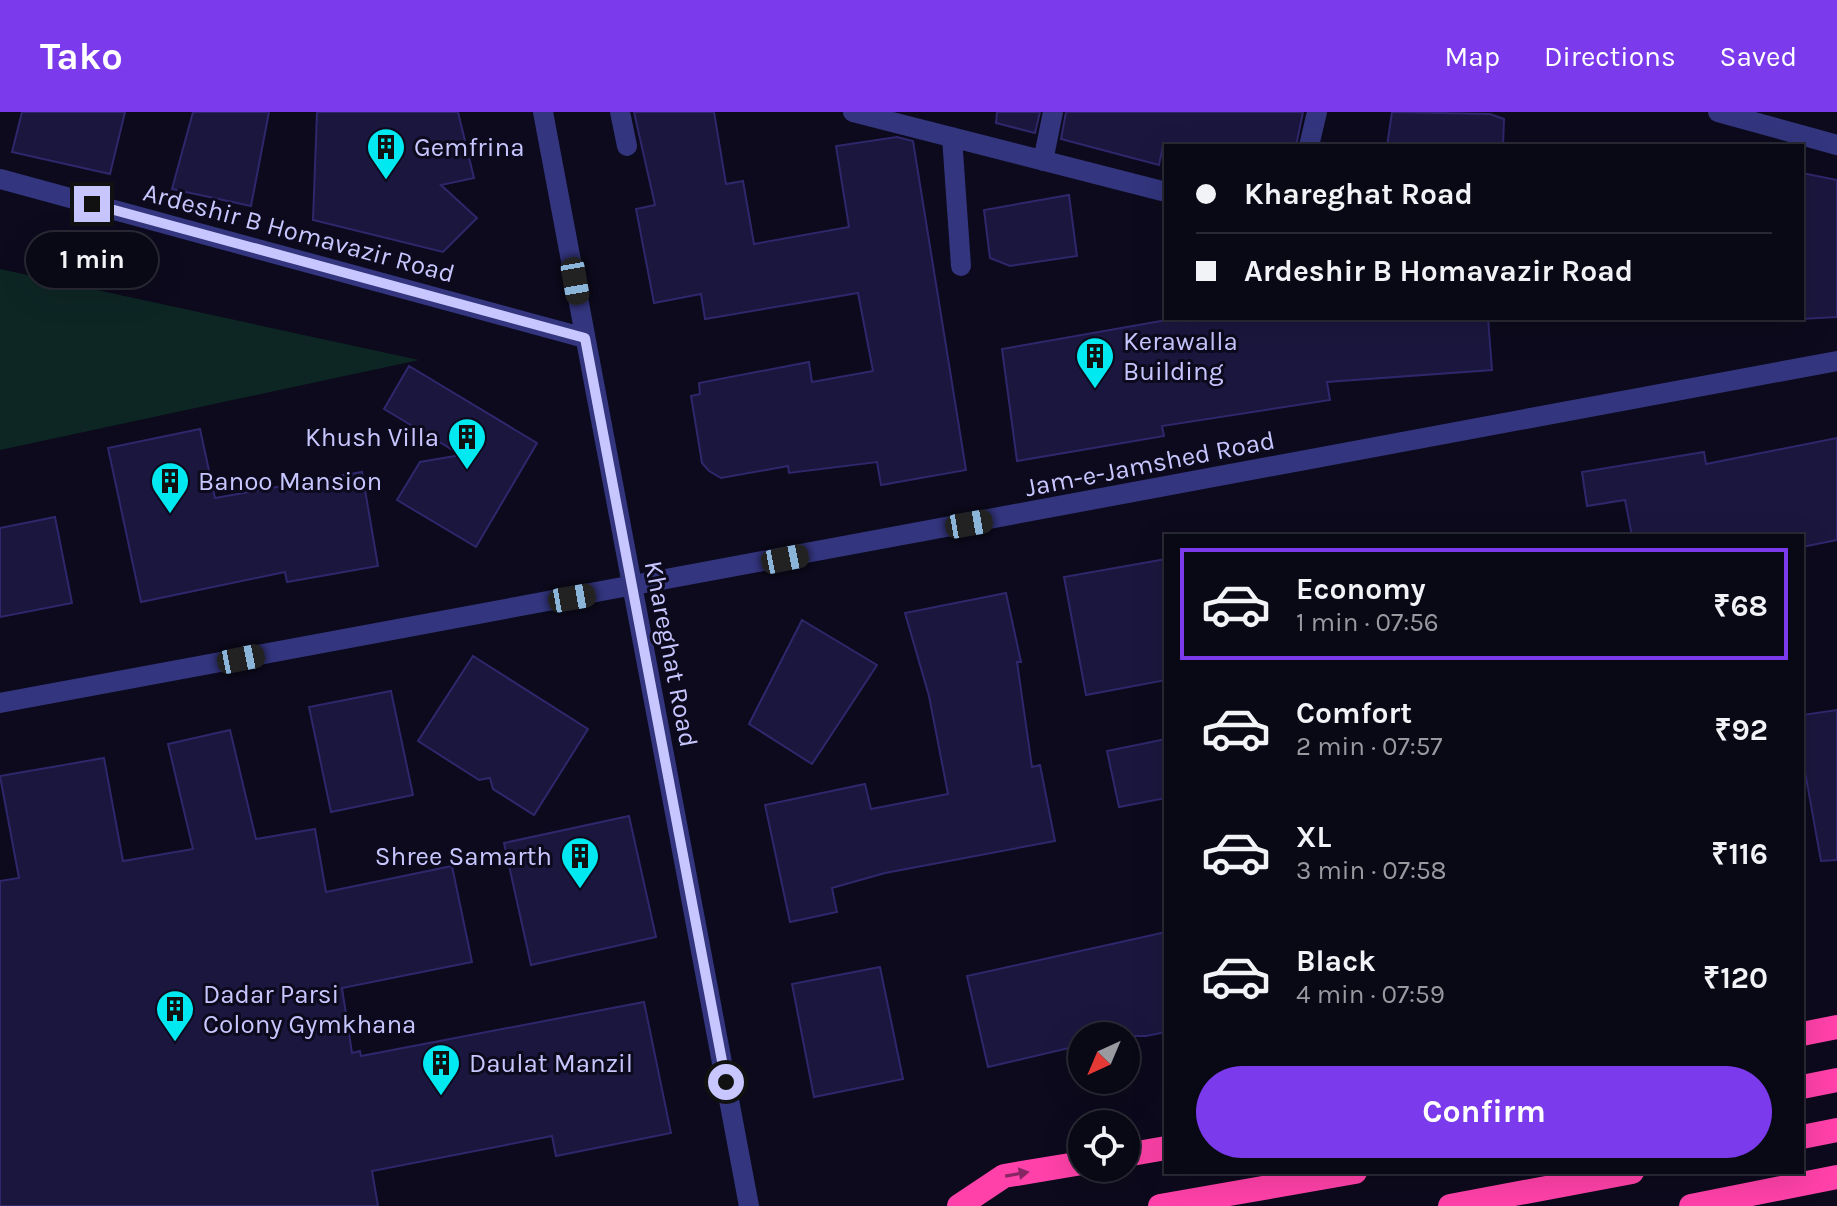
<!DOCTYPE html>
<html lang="en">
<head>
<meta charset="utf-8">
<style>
	:root { --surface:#090815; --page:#12111e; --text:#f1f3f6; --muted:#999aa0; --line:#292934; --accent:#7c3aed }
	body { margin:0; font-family:Karla,sans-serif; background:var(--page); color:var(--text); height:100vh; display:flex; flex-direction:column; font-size:30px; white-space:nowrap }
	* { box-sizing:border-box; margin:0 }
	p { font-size:26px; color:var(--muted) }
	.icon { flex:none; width:44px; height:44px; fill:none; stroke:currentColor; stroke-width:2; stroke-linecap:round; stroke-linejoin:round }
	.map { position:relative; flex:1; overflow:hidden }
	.panel { position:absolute; left:1164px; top:422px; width:640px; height:640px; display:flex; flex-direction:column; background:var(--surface); border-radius:0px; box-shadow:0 8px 32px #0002,0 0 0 2px var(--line) }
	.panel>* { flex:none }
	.banner { position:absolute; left:1164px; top:32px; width:640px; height:176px; border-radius:0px; box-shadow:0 8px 32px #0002,0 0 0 2px var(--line); display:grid; align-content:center; height:176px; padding:0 32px; background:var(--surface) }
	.needle { width:52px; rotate:224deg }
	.controls { position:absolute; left:1068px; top:910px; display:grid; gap:16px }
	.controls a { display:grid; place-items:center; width:72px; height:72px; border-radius:50%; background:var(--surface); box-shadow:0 8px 32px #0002,0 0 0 2px var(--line); font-size:40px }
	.end { position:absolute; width:36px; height:36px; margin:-18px; border:10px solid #c8c6ff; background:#111; box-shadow:0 0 0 4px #111 }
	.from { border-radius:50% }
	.bubble { position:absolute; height:56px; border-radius:28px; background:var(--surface); box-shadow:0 8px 32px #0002,0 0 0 2px var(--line); font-size:26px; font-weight:700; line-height:56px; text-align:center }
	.car { position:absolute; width:24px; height:48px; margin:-24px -12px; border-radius:10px; box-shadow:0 0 6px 2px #0007; background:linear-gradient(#222 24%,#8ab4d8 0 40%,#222 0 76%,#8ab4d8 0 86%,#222 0) }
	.banner b { display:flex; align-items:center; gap:28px; height:76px; font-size:30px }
	.banner b+b { border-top:2px solid var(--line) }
	.banner i { width:20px; height:20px; background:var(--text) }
	ul { padding:14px 0 0; list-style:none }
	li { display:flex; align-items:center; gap:24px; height:112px; margin:0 16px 12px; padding:0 16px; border:4px solid transparent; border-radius:0px }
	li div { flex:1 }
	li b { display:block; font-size:30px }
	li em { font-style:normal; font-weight:700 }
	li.on { border-color:var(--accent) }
	li>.icon { width:72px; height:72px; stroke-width:1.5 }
	.cta { display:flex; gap:16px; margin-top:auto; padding:16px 32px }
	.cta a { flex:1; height:92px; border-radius:48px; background:var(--accent); color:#fff; font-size:32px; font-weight:700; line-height:92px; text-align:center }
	header { display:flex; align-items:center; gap:48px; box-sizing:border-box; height:112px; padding:0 40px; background:var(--accent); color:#fff }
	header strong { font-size:38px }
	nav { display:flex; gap:44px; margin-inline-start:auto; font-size:28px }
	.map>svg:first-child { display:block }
	.green { fill:#0d2624 }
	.building { fill:#1b163e; stroke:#2f276b; stroke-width:2 }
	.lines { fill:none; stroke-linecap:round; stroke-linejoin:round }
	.minor { stroke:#33357e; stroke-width:20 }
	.highway { stroke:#ff41a9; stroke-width:24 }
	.oneway { fill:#862662 }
	.route { stroke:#c8c6ff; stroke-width:10 }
	.labels { text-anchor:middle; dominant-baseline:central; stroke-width:6; stroke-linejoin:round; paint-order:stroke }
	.poi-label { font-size:26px; fill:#c8c6ff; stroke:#0c0a1c; text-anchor:start }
	.street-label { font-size:26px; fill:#c8c6ff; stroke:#0c0a1c }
</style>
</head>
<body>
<header>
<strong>Tako</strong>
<nav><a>Map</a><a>Directions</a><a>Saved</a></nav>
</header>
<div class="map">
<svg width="1837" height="1094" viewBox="0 0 1837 1094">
	<rect width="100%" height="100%" fill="#0c0a1c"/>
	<path class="green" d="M0,157L419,248L0,338Z"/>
	<path class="building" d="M22,0H125L110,62L12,40Z
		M193,0H269L251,94L172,77Z
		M317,0H458L474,66L441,73L477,106L443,140L313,108Z
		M634,0H714L726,72L743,69L754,132L849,115L836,34L897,25L913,29L966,358L881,373L877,350L789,361L788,354L721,366L709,359L702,351L691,284L700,282L699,271L809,250L812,270L873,259L858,181L705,207L701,182L654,191L636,97L655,93Z
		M997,0H1040L1035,21L996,11Z
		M1066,0H1303L1296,34H1163L1159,53L1061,27Z
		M1392,0L1490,2L1504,7L1503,34H1387Z
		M1802,61L1837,68V205L1802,207Z
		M1069,83L1077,144L1010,154L990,146L984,98Z
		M1178,206H1488L1492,258L1327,270L1330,288L1162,314L1164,324L1017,349L1002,237Z
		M409,254L537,331L476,435L397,388L420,350L461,343L384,297Z
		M200,317L215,386L362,360L378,454L287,470L285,460L141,490L108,336Z
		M1837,326V428L1802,435V424H1632L1625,388L1587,394L1582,360L1704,340L1706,352Z
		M55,405L72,491L0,505V416Z
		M1166,447V568L1086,583L1064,465Z
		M1006,481L1021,550H1017L1032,655L1040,653L1055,729L885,761L832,776L837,800L790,810L765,693L865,672L871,697L948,682L929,584L905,501Z
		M802,508L877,553L812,652L749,612Z
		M473,544L588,617L534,703L493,677L490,666L479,668L418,629Z
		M391,579L413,683L331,700L309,595Z
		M1837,598V748L1821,749L1802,643V603Z
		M230,618L256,727L315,717L326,780L452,754L472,850L342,876L352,941L360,939L361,944L644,890L671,1021L556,1044L552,1024L372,1059L378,1094H0V769L19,766L0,664L104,646L123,749L193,737L168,632Z
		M1166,627V686L1119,695L1107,639Z
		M629,704L656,825L531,853L504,731Z
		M1166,820V920L1146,924H1082V933L988,955L967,864Z
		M880,855L903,967L814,985L792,872Z"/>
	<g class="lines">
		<path class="minor" d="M543,0L749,1094
			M620,0L627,34
			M853,0L1166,80
			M1718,0L1837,33
			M952,25L961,154
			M1309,34L1317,0
			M1043,49L1053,0
			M0,67L585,226
			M0,591L1837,249"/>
		<path class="highway" d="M1802,922L1837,915
			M1802,975L1837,968
			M1802,1025L1837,1018
			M1126,1043L1166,1036
			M959,1094L1004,1064L1082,1051
			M1160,1094L1355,1060
			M1450,1094L1632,1060
			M1691,1094L1837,1065"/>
	</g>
	<defs><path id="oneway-solid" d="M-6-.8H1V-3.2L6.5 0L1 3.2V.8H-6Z" transform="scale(2)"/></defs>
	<use class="oneway" href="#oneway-solid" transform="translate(1017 1062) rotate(-10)"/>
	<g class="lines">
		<path class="route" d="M92,92L585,226L726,970"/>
	</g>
	<defs>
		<g id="building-pin" transform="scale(2)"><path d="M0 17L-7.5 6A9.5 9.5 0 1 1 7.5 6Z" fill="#00e9f1" stroke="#0c0a1c"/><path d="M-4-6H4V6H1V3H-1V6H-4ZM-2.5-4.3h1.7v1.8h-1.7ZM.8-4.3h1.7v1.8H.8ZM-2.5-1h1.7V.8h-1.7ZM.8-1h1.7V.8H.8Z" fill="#111"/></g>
	</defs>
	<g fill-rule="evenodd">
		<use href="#building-pin" x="386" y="35"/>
		<use href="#building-pin" x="1095" y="244"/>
		<use href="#building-pin" x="467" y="325"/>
		<use href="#building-pin" x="170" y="369"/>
		<use href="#building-pin" x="580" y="744"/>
		<use href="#building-pin" x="175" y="897"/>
		<use href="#building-pin" x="441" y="951"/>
	</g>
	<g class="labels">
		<g class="poi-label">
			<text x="414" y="35">Gemfrina</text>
			<text x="1123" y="229">Kerawalla<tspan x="1123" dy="30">Building</tspan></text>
			<text x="439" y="325" text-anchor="end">Khush Villa</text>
			<text x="198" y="369">Banoo Mansion</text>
			<text x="552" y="744" text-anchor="end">Shree Samarth</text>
			<text x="203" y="882">Dadar Parsi<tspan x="203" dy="30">Colony Gymkhana</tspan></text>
			<text x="469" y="951">Daulat Manzil</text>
		</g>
		<g class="street-label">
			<text transform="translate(299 121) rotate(15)">Ardeshir B Homavazir Road</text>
			<text transform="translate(1150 352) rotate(-11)">Jam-e-Jamshed Road</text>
			<text transform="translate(671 542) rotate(79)">Khareghat Road</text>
		</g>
	</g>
</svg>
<div class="controls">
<a><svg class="needle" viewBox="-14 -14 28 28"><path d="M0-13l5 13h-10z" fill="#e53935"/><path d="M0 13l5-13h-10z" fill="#999aa0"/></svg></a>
<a><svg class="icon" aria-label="locate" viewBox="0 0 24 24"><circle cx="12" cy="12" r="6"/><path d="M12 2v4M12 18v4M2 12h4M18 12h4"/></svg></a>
</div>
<i class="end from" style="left:726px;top:970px"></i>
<i class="end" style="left:92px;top:92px"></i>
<div class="bubble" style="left:26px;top:120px;width:132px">1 min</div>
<i class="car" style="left:575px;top:169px;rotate:170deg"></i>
<i class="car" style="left:969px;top:412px;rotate:80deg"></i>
<i class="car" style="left:785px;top:447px;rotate:79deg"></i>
<i class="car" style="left:572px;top:486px;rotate:80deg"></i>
<i class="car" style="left:241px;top:547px;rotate:79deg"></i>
<div class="banner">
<b><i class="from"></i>Khareghat Road</b>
<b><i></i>Ardeshir B Homavazir Road</b>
</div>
<section class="panel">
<ul>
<li class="on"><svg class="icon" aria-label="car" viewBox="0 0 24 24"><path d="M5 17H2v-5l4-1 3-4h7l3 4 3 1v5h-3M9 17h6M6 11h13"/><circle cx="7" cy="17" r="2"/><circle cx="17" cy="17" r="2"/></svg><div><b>Economy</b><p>1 min · 07:56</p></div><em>₹68</em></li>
<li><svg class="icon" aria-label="car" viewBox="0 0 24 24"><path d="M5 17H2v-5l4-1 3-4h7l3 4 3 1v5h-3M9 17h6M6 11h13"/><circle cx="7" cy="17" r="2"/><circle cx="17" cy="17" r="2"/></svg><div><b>Comfort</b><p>2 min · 07:57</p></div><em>₹92</em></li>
<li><svg class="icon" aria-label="car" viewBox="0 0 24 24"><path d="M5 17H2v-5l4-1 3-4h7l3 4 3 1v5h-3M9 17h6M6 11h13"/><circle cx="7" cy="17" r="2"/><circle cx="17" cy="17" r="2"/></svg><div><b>XL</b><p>3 min · 07:58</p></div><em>₹116</em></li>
<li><svg class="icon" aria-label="car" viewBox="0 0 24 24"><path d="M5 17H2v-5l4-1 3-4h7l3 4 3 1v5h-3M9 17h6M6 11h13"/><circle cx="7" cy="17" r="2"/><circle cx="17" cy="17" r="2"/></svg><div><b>Black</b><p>4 min · 07:59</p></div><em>₹120</em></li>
</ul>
<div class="cta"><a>Confirm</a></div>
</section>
</div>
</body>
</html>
